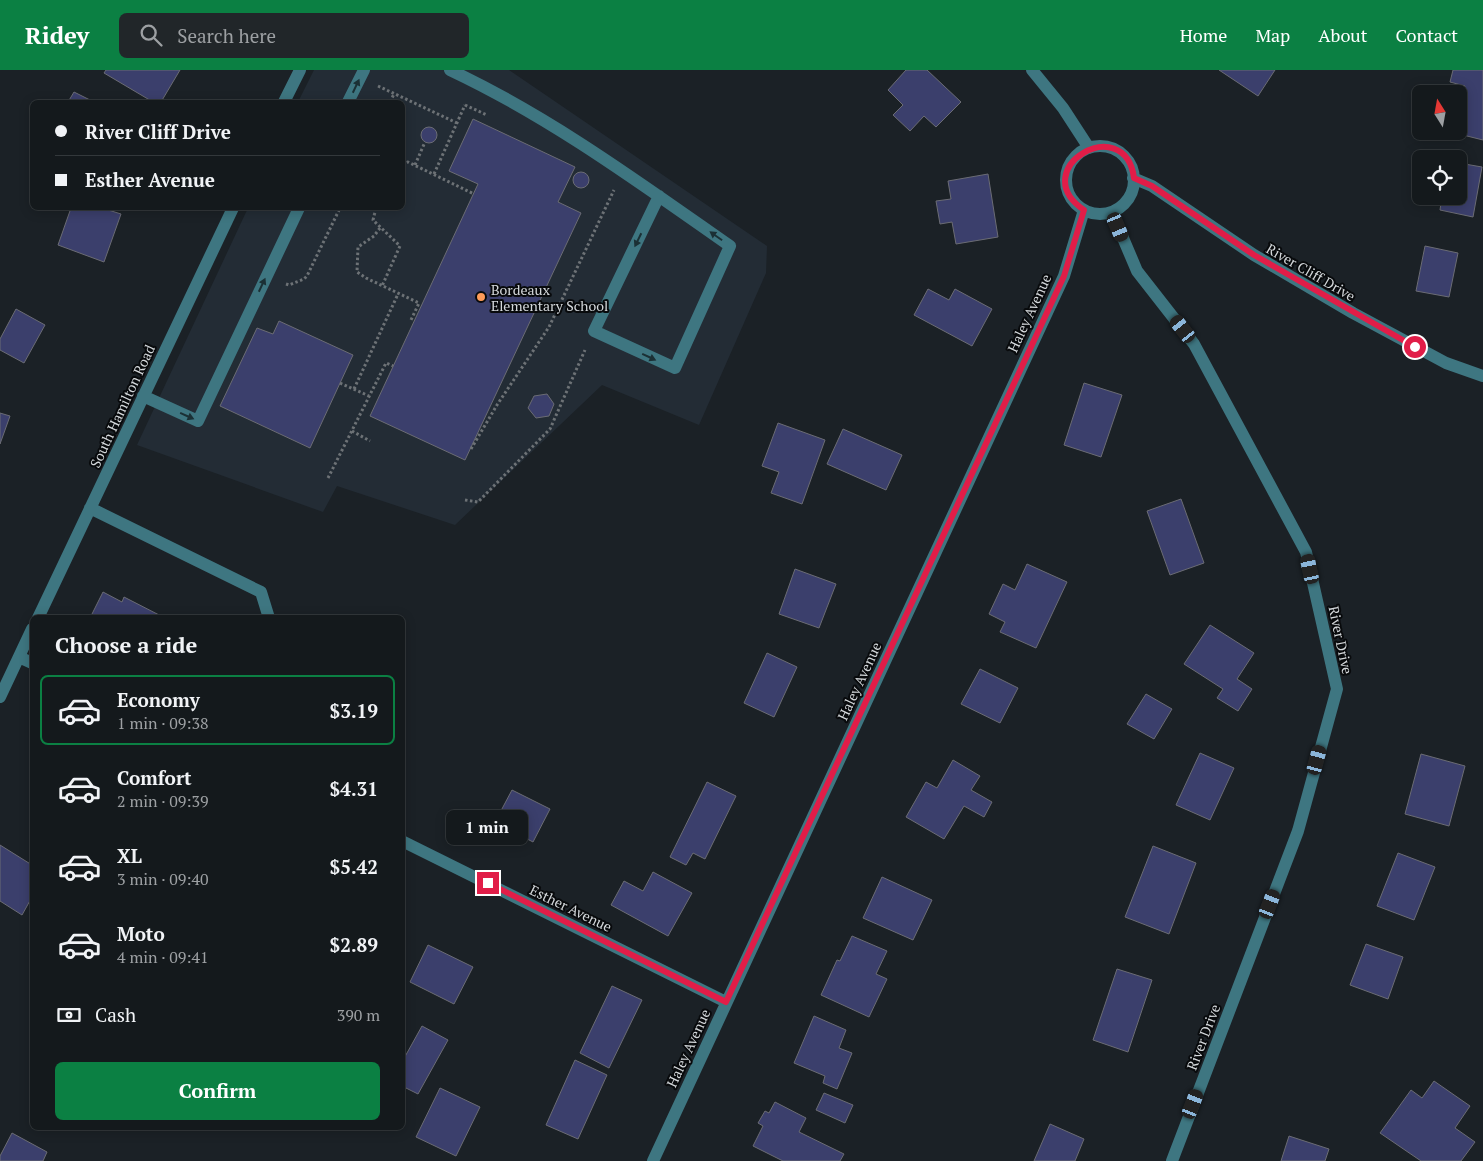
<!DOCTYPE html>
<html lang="en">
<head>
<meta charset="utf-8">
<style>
	:root { --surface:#14191c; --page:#212629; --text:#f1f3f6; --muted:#9da0a3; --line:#33383b; --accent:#0b8043 }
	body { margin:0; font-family:"PT Serif",serif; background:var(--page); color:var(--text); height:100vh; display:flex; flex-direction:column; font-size:19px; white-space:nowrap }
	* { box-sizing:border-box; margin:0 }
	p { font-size:16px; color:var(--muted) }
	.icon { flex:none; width:28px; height:28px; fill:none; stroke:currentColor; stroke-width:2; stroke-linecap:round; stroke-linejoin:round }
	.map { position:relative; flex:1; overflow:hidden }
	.side { position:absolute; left:30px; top:545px; width:375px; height:515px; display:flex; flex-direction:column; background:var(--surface); border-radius:8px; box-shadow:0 2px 12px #0003,0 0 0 1px var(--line) }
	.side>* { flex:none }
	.banner { position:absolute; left:30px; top:30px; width:375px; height:110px; border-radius:8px; box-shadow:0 2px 12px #0003,0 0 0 1px var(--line); display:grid; align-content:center; height:110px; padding:0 25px; background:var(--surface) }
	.needle { width:32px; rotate:349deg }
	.tools { position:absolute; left:1412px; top:15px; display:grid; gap:10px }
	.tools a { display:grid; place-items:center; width:55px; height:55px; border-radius:8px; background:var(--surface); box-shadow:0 2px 12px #0003,0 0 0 1px var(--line); font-size:25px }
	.end { position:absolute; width:22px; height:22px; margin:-11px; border:6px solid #e11d48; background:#fff; box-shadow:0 0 0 2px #fff }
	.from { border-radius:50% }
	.bubble { position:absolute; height:35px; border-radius:8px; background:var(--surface); box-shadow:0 2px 12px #0003,0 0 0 1px var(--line); font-size:16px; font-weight:700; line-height:35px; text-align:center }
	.car { position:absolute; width:15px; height:30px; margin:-15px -8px; border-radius:6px; box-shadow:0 0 4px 1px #0007; background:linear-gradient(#222 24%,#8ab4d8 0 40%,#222 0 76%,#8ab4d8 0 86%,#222 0) }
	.banner b { display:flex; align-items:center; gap:18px; height:48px; font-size:19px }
	.banner b+b { border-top:1px solid var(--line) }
	.banner i { width:12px; height:12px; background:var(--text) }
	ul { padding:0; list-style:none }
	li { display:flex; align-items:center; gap:15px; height:70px; margin:0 10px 8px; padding:0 15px; border:2px solid transparent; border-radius:8px }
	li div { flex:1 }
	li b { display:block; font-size:19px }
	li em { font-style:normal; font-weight:700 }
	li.on { border-color:var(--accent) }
	li>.icon { width:45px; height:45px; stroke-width:1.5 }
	h2 { padding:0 25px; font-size:22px; line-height:60px }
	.pay { display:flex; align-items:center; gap:12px; height:55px; padding:0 25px; font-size:19px }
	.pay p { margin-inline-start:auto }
	.primary-button { display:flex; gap:10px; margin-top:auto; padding:10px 25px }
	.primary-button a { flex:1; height:58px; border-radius:8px; background:var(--accent); color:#fff; font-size:20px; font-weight:700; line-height:58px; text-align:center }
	header { display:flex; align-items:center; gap:30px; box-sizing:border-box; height:70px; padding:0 25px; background:var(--accent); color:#fff }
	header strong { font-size:24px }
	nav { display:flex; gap:28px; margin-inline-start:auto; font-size:18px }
	.search { width:350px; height:45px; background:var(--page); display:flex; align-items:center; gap:12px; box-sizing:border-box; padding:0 18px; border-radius:8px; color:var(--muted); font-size:19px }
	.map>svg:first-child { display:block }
	.built { fill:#232c35 }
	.building { fill:#3b3f6c; stroke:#6b6c74 }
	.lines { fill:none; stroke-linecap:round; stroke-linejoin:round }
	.path { stroke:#6d7276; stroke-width:3; stroke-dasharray:2.5 2.5; stroke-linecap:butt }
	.minor { stroke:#3e7681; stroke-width:12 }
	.oneway { fill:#1b3035 }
	.route { stroke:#e11d48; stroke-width:6 }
	.poi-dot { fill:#fe9b59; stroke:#080a0c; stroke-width:2 }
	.labels { text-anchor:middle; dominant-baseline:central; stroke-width:4; stroke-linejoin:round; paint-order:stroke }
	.street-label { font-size:14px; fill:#d4d8db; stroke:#080a0c }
	.poi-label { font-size:14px; fill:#d4d8db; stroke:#080a0c; text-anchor:start }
</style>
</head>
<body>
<header>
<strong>Ridey</strong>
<div class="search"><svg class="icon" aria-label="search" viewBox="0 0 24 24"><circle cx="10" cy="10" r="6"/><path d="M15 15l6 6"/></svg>Search here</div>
<nav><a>Home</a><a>Map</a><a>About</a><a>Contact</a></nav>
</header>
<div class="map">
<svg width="1483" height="1091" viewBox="0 0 1483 1091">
	<rect width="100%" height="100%" fill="#1b2126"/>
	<path class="built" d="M314,0H509L767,176L766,203L699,355L602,315L455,455L337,416L323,442L137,375L248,138H402V32H298Z"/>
	<path class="building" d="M106,0H180L161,32H153L104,3Z
		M906,0H927L961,32L936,57L924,46L910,61L893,45L903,35L888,20Z
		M1219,0H1275L1258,26Z
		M1453,0H1483V70L1455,63L1459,61V46L1465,16L1450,12Z
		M74,22L94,32H68Z
		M473,49L575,97L558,132L581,143L465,390L370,346L478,114L449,101Z
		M421 65a8 8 0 1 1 16 0a8 8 0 1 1-16 0Z
		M1459,93L1482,97L1473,147L1440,140L1442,126H1459Z
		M573 110a8 8 0 1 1 16 0a8 8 0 1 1-16 0Z
		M988,104L998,167L956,174L952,152L940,154L936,131L951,129L948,111Z
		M71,138H102L121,144L104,192L58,175Z
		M1425,176L1458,183L1449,227L1416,221Z
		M928,219L949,230L955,219L992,239L972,276L914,245Z
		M16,239L45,255L24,293L0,280V269Z
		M279,251L353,285L310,378L220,336L257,258L273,264Z
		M1084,313L1122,325L1101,387L1064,375Z
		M547,324L554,334L549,346L536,348L528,338L534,326Z
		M0,343L10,346L0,374Z
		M778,353L825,370L802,434L771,423L779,402L762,396Z
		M843,359L902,385L886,420L827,394Z
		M1181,429L1204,493L1170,505L1147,441Z
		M1027,494L1067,512L1036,578L1000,562L1005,552L989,544L1003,514L1015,520Z
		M795,499L836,514L819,558L779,544Z
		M103,522L122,532L124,527L165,548H90Z
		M1210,555L1254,583L1237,609L1252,619L1238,641L1217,628L1223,619L1184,594Z
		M767,583L797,597L774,647L744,633Z
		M980,599L1018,618L1000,653L961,634Z
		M1146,624L1172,639L1154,669L1127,654Z
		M1200,683L1234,698L1210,750L1176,735Z
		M1421,684L1465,696L1449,756L1405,744Z
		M953,690L980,706L971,720L992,732L984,747L964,736L944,769L906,747L926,712L937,718Z
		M707,712L736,726L705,789L693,783L686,795L670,787Z
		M512,720L550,739L533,772L495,752Z
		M0,775L32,795V827L22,845L0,831Z
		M1153,776L1196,793L1169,864L1125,847Z
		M1398,783L1435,797L1414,850L1377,836Z
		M653,802L692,823L668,866L611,835L624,811L643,821Z
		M882,807L932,830L913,870L863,848Z
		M852,866L887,881L876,904L887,909L869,947L821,925L837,890L840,891Z
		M1366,874L1403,887L1388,929L1350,915Z
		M428,875L473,897L454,934L410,912Z
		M1117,899L1152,910L1128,982L1093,970Z
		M612,916L642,930L609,998L580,983Z
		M814,946L846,960L839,978L852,983L837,1019L823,1013L825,1006L794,993Z
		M422,956L448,970L418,1024L402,1016V992Z
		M575,990L607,1005L578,1069L546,1055Z
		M1434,1011L1470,1036L1455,1058L1475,1072L1461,1091H1421L1380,1063L1411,1020L1422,1028Z
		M440,1018L480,1037L456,1086L416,1067Z
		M824,1023L853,1035L845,1053L816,1040Z
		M775,1032L806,1048L799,1062L844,1084L840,1091H783L753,1076L763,1056L758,1053L765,1041L769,1043Z
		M1050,1054L1084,1069L1075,1091H1034Z
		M12,1063L47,1082L43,1091H0V1086Z
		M1289,1066L1329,1079L1325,1091H1281Z"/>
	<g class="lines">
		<path class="path" d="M378,16L457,53
			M390,32L394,24
			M465,35L487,45
			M402,94L408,92L474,124
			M415,95L425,72
			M434,104L465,35
			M376,138L373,150L400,176L382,216
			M380,158L374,166L358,177L357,202L366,208L419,233L410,252
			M286,214L289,215L304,209L307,206L340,138
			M340,313L369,326
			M354,319L398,224
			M352,361L370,371
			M471,379L497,335L549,257L614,120
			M328,408L386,293L393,296
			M465,430L478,432L550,359L585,280"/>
		<path class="minor" d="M450,0C550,47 640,113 730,176L675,298L594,261L659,126
			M1032,0L1063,38L1089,78
			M284,32L300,0
			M348,32L364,0
			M1066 110a34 34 0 1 1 68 0a34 34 0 1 1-68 0Z
			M1133,108L1152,116L1254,185L1353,243L1446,293L1483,306
			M1112,142L1137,201L1194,274L1306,482L1337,619L1298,761L1172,1091
			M143,326L198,351L299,138
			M90,438L261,522L269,548
			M38,548L233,138
			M19,587L32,593
			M0,627L32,559
			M402,771L726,932
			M653,1091L1064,206L1084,140"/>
	</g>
	<defs><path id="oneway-solid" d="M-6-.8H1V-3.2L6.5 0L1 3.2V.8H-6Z" transform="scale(1.25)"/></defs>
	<g class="oneway">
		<use href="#oneway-solid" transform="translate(356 16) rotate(-65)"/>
		<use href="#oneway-solid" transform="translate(716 166) rotate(-145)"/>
		<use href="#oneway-solid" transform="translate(638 170) rotate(116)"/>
		<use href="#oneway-solid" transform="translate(262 215) rotate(-65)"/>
		<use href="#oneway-solid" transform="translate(649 287) rotate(25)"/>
		<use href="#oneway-solid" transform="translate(187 346) rotate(24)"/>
	</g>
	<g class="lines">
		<path class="route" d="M488,813L726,932L1064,206L1084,140C1024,99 1125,40 1134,108L1152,116L1254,185L1415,277"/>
	</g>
	<circle class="poi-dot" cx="481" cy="227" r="5"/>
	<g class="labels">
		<g class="street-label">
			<text transform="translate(1311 202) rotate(30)">River Cliff Drive</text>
			<text transform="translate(1029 243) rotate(-65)">Haley Avenue</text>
			<text transform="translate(122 336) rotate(-65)">South Hamilton Road</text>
			<text transform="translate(1341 570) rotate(78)">River Drive</text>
			<text transform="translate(859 611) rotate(-65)">Haley Avenue</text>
			<text transform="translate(571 838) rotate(26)">Esther Avenue</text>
			<text transform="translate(1203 967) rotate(-69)">River Drive</text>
			<text transform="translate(688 978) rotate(-65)">Haley Avenue</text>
		</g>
		<g class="poi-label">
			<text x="491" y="219">Bordeaux<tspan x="491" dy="16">Elementary School</tspan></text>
		</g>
	</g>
</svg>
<div class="tools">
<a><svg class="needle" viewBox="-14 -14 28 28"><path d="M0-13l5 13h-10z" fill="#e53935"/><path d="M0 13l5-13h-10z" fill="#9da0a3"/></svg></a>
<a><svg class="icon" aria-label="locate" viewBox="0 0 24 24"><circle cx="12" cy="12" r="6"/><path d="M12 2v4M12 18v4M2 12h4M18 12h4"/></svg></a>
</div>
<i class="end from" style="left:1415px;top:277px"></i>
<i class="end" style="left:488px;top:813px"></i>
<div class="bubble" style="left:446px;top:740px;width:82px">1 min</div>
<i class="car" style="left:1118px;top:157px;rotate:157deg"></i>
<i class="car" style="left:1183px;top:259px;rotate:322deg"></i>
<i class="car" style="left:1310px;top:499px;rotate:348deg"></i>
<i class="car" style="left:1317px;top:690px;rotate:15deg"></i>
<i class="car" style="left:1270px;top:834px;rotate:21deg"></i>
<i class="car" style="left:1193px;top:1034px;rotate:21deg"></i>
<div class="banner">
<b><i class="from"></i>River Cliff Drive</b>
<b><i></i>Esther Avenue</b>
</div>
<section class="side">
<h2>Choose a ride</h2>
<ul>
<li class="on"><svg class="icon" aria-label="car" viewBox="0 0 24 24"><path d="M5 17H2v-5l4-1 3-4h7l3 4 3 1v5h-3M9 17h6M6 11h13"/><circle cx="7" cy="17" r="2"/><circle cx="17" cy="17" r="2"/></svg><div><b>Economy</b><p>1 min · 09:38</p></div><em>$3.19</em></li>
<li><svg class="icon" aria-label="car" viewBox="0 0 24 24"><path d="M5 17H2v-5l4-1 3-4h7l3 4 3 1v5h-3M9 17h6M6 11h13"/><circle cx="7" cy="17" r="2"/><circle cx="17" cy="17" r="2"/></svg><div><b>Comfort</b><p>2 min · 09:39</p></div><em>$4.31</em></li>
<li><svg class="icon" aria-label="car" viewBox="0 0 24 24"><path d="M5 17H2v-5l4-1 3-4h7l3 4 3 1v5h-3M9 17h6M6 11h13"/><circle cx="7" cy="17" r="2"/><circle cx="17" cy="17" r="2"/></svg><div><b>XL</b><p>3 min · 09:40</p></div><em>$5.42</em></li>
<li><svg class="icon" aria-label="car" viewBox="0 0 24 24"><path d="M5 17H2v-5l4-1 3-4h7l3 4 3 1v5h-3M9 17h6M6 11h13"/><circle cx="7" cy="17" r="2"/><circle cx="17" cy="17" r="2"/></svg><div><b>Moto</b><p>4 min · 09:41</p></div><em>$2.89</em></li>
</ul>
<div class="pay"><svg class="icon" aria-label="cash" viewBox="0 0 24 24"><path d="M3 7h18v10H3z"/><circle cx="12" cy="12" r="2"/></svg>Cash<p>390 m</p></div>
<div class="primary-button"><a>Confirm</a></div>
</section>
</div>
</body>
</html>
